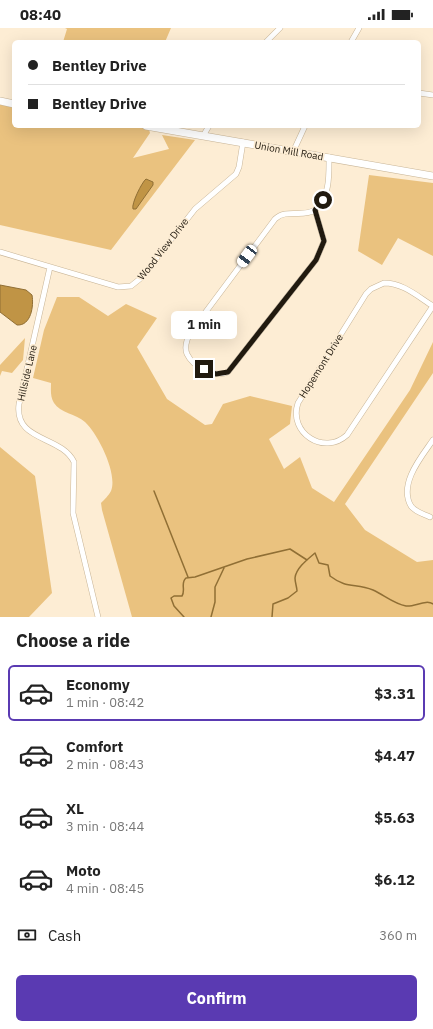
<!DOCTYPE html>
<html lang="en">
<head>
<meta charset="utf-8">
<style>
	:root { --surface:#fff; --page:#f6f6f6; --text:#222; --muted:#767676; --line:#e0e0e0; --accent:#5a3ab2 }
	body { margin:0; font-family:"IBM Plex Sans",sans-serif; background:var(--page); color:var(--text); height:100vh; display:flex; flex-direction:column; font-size:15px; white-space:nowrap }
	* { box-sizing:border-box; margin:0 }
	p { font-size:13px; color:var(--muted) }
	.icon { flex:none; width:22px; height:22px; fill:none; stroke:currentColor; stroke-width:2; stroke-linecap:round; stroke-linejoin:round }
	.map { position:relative; height:589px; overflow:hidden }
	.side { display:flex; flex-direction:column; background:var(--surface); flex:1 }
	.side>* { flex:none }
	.top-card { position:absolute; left:12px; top:12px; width:409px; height:88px; border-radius:6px; box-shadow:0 4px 16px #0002; display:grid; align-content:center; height:88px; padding:0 16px; background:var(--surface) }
	.end { position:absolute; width:18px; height:18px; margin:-9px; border:5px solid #211a0f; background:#fff; box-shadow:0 0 0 2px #fff }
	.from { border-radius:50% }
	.bubble { position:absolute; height:28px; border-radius:6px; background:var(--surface); box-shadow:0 4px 16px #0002; font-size:13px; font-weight:800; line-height:28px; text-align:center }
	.car { position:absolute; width:12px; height:24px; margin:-12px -6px; border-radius:5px; box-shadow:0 0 3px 1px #0007; background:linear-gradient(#fff 24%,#345 0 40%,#fff 0 76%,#345 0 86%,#fff 0) }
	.top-card b { display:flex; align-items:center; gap:14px; height:38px; font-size:15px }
	.top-card b+b { border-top:1px solid var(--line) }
	.top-card i { width:10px; height:10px; background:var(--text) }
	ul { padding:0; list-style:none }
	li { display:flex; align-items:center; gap:12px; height:56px; margin:0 8px 6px; padding:0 8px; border:2px solid transparent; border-radius:6px }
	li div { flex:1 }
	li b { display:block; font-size:15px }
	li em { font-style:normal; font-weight:800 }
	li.current { border-color:var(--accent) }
	li>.icon { width:36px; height:36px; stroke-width:1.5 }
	h2 { padding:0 16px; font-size:18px; line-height:48px }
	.pay { display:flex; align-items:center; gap:10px; height:44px; padding:0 16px; font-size:15px }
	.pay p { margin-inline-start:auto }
	.cta { display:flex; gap:8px; margin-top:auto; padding:8px 16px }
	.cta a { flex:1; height:46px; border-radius:6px; background:var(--accent); color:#fff; font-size:16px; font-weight:800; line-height:46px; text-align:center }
	.status { display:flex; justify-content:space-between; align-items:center; height:28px; padding:0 20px; background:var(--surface); direction:ltr }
	.status svg { height:11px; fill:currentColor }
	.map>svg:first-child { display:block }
	.green { fill:#eac27f }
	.water { fill:#c09445; stroke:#906f35 }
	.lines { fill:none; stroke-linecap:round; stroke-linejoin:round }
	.stream { stroke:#906f35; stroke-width:1.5 }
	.minor-casing { stroke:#c8b597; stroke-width:6 }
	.tertiary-casing { stroke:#c8b597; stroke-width:8 }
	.minor { stroke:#fff; stroke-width:5 }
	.tertiary { stroke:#fff; stroke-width:7 }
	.route { stroke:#211a0f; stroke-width:5 }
	.labels { text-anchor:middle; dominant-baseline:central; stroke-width:3.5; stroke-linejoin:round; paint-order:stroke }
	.street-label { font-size:10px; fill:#211a0f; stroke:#fdedd4 }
</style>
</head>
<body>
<div class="status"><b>08:40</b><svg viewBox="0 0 49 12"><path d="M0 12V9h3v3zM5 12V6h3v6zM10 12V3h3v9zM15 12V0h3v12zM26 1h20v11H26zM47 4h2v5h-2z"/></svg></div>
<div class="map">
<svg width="433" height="589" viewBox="0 0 433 589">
	<rect width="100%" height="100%" fill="#fdedd4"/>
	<path class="green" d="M65,0H171L165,14H63L67,1Z
		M0,74L14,75V98H148L150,105L133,130L169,121L162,107L195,112L111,222L0,197Z
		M369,147L433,155V228L398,210L382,237L358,223Z
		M57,269H79L108,288L126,276L157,290L137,319L167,371L205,397L212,396L223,376L250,368L292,378L290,396L269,411L284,441L300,429L312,460L334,474L410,362L433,314V345L345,476L365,502L417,534L433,532V589H132L102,482L101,475C104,472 109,467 111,463C118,446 98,406 85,394C76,386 60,385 54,375C50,369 51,361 51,355L33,350L44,302Z
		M25,310L23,332L12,345L2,343L0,348V337Z
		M0,419L35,448L52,565L29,589H0Z"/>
	<path class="water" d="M146,151L153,154V157L136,181H133C131,176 142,154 146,151Z
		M0,257L26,262L32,267C34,278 31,298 17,297L0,284Z"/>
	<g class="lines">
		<path class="stream" d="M154,463L188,549
			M184,589L174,578L171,570L174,568H182C186,562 180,555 186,550L195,549L247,531L290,521L307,532
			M211,589L215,574V559L224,540
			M272,589L273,576L288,570L297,563C297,559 295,555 295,550C296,540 308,531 315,525L319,535L328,537L330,548C347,561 355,555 373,562C384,567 394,576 406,578C415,579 426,571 433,576"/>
		<g class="minor-casing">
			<path id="minor" d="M266,14L280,0
				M351,14L359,0
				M419,65L433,67
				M203,108L209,98
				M293,124L305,98
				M315,182L324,213L316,232L228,344C215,350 193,339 187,326C184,319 187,311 190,305L275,191C287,180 302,190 315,182Z
				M315,182C330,168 329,149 329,129
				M0,224L118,259L131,258L141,250L195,181L236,146L239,139L243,114
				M50,239L19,376C14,414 61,407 74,434L73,485L98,589
				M384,255C403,255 417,268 433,278L347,407C324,428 288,405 298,375L366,266L371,261Z
				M430,489C424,486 415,484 411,478C398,456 422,428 433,412"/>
		</g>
		<g class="tertiary-casing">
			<path id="tertiary" d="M0,73L14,76
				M146,98L433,148"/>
		</g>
		<use href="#minor" class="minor"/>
		<use href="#tertiary" class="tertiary"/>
	</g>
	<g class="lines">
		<path class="route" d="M204,341L216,346L228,344L316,232L324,213L315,182L323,172"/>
	</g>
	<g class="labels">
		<g class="street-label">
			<text transform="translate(289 123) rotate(10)">Union Mill Road</text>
			<text transform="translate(163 221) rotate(-52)">Wood View Drive</text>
			<text transform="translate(321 338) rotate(-58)">Hopemont Drive</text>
			<text transform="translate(27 345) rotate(-77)">Hillside Lane</text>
		</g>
	</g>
</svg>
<i class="end from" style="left:323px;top:172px"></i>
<i class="end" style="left:204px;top:341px"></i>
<div class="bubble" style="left:171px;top:283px;width:66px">1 min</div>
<i class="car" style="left:247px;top:228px;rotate:217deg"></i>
<div class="top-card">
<b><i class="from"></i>Bentley Drive</b>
<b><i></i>Bentley Drive</b>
</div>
</div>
<section class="side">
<h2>Choose a ride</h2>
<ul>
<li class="current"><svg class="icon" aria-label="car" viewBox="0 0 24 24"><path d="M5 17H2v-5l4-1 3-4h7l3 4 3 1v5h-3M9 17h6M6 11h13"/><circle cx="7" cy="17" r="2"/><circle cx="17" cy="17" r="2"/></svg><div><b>Economy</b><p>1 min · 08:42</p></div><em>$3.31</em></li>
<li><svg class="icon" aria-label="car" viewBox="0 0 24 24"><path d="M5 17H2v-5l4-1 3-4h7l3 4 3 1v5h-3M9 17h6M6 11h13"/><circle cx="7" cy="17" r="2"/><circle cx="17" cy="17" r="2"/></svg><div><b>Comfort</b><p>2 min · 08:43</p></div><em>$4.47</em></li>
<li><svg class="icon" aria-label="car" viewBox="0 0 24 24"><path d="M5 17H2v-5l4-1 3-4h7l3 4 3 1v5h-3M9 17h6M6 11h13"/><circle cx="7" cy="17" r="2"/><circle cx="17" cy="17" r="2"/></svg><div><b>XL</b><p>3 min · 08:44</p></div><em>$5.63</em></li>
<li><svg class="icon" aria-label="car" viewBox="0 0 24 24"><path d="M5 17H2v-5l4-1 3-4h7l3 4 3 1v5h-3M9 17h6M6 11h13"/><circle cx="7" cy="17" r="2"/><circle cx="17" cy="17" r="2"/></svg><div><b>Moto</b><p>4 min · 08:45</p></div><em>$6.12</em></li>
</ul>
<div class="pay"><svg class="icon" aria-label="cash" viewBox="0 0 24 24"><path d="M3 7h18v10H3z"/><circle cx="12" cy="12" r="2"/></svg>Cash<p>360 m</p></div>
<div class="cta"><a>Confirm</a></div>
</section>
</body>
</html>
